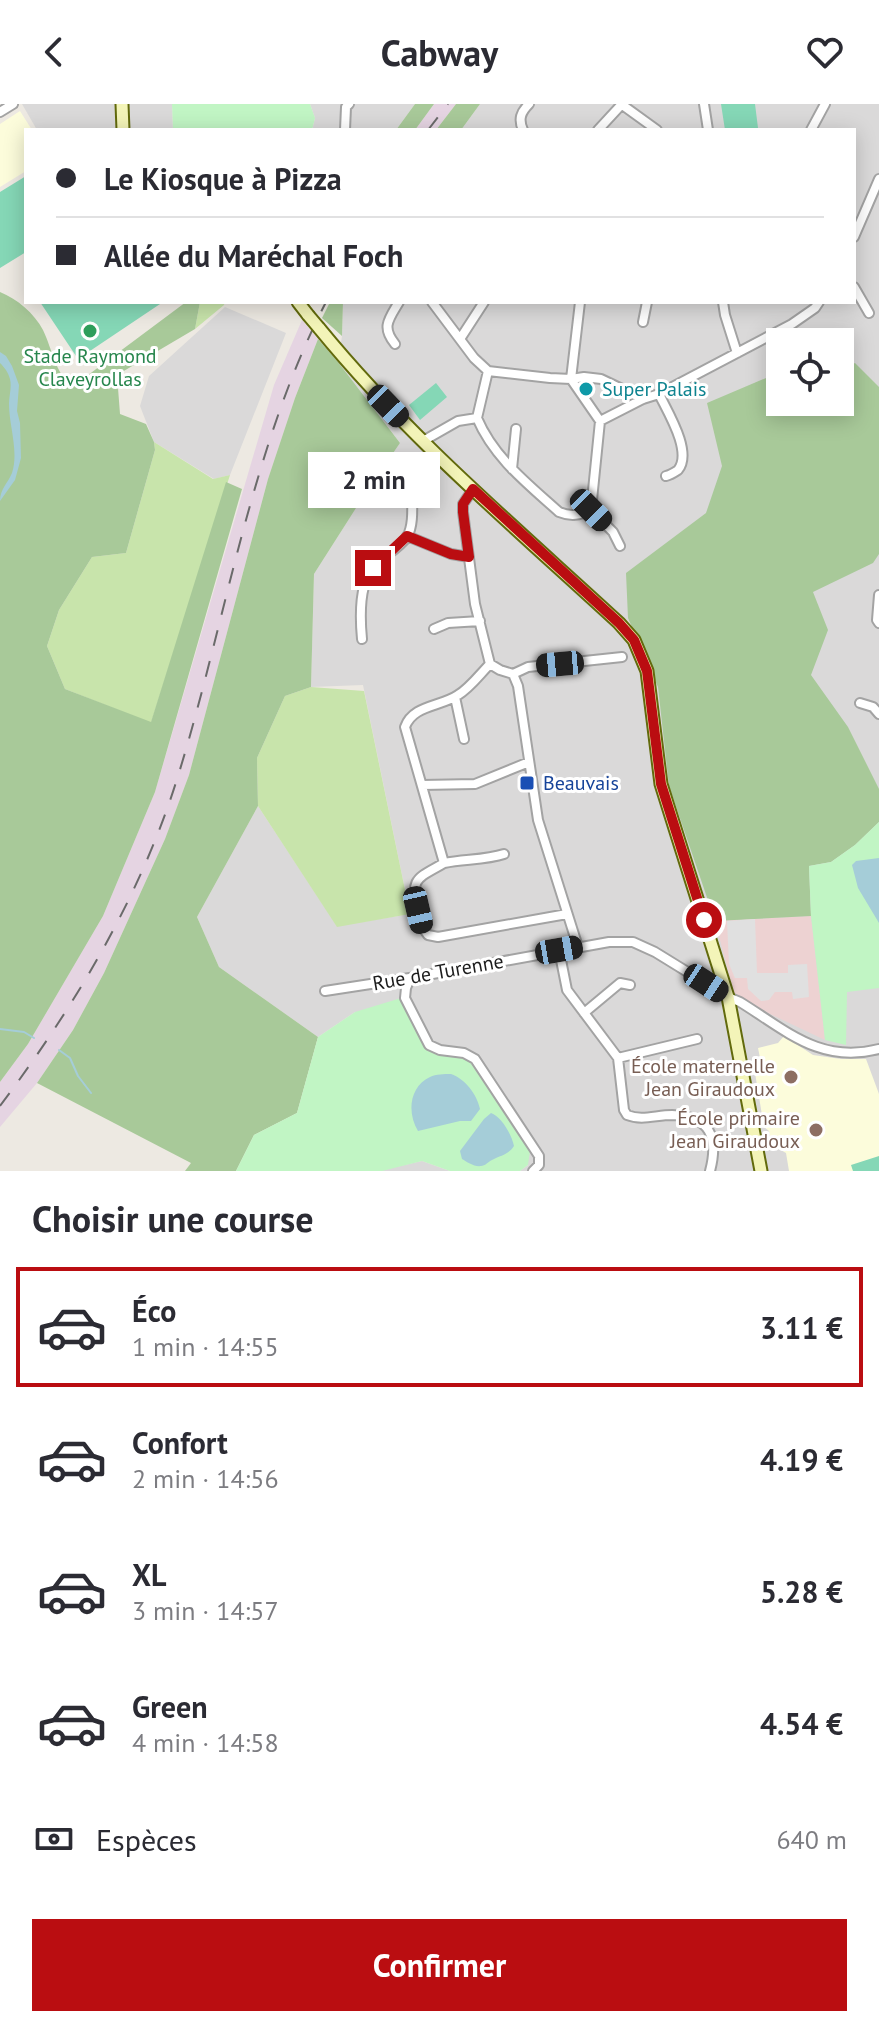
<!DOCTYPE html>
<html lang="fr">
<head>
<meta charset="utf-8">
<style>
	:root { --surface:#fff; --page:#f7f7f7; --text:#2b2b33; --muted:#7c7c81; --line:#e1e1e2; --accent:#ba0d11 }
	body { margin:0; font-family:"PT Sans",sans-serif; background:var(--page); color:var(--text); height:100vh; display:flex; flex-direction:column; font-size:30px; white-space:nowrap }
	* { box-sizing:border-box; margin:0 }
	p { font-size:26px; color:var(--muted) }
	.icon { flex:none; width:44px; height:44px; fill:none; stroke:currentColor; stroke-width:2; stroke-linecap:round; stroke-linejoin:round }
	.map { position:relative; height:1067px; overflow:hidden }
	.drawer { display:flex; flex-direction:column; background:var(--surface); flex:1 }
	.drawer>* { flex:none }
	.top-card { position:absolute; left:24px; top:24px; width:832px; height:176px; border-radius:0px; box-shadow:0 4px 20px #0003; display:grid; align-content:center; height:176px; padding:0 32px; background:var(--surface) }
	.controls { position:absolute; left:766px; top:224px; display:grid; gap:16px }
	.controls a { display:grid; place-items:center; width:88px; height:88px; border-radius:0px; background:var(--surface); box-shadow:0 4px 20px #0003; font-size:40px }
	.end { position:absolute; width:36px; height:36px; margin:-18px; border:10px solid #ba0d11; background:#fff; box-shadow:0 0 0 4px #fff }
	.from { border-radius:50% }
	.bubble { position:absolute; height:56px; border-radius:0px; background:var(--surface); box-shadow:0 4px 20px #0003; font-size:26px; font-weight:700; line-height:56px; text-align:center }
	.car { position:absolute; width:24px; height:48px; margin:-24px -12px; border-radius:10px; box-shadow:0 0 6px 2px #0007; background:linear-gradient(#222 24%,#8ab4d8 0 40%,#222 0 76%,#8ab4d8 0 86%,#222 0) }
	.top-card b { display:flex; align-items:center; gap:28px; height:76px; font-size:30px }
	.top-card b+b { border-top:2px solid var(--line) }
	.top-card i { width:20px; height:20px; background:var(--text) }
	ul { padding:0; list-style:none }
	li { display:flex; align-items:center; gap:24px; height:120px; margin:0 16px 12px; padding:0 16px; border:4px solid transparent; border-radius:0px }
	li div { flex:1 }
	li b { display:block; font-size:30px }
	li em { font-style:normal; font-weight:700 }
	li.selected { border-color:var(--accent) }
	li>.icon { width:72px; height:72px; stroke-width:1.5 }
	h2 { padding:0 32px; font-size:36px; line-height:96px }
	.pay { display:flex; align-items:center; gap:20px; height:88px; padding:0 32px; font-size:30px }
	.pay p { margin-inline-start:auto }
	.action { display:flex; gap:16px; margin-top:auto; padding:16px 32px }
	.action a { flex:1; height:92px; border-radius:0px; background:var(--accent); color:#fff; font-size:32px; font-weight:700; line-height:92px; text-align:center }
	header { display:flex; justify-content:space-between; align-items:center; height:104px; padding:0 32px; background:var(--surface); font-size:36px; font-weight:700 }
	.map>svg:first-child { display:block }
	.residential { fill:#dad9d9; fill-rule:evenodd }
	.commercial { fill:#edd2d2 }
	.industrial { fill:#e5d4e2 }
	.education { fill:#fcfcdb }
	.grass { fill:#c8e4ab }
	.forest { fill:#a8c999 }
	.park { fill:#c1f5c4 }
	.pitch { fill:#85d7b6 }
	.parking { fill:#e0e0e0 }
	.water { fill:#a5cdd8 }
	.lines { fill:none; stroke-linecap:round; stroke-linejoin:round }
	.stream { stroke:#a5cdd8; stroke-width:2 }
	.street-casing { stroke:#a3a3a3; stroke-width:12 }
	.secondary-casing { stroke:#626a0c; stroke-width:15 }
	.street { stroke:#fff; stroke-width:8 }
	.secondary { stroke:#f3f4b8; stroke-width:11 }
	.rail { stroke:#6a6a6a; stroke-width:2; stroke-dasharray:16 16; stroke-linecap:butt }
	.secondary-bridge-casing { stroke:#626a0c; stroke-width:15; stroke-linecap:butt }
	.secondary-bridge { stroke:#f3f4b8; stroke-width:11 }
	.route { stroke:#ba0d11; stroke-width:10 }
	.leisure-dot { fill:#2e9e5b; stroke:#fff; stroke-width:3 }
	.culture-dot { fill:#0f9aa8; stroke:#fff; stroke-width:3 }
	.transit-dot { fill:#1a4fb4; stroke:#fff; stroke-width:3 }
	.education-dot { fill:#8d6e63; stroke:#fff; stroke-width:3 }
	.labels { text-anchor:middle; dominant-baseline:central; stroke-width:6; stroke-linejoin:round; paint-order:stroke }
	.leisure-label { font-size:20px; fill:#27864d; stroke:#fff }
	.culture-label { font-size:20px; fill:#0d838f; stroke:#fff; text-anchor:start }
	.transit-label { font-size:20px; fill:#164399; stroke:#fff; text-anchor:start }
	.street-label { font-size:20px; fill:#1c1c1c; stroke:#fff }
	.education-label { font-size:20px; fill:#785e54; stroke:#fff; text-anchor:end }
</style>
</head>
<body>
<header><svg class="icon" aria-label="back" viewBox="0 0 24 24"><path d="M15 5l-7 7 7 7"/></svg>Cabway<svg class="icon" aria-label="heart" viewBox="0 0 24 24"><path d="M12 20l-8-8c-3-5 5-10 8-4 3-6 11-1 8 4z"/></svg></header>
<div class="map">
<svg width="879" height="1067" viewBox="0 0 879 1067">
	<rect width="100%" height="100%" fill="#ede9e2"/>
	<path class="residential" d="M22,0H117L118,26H37Z
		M128,0H172L173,26H129Z
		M310,0H415L396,26H312L315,14Z
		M480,0H879V1067H520L528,1061L440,950L355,908L318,933L219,863L197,813L258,702L337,822L410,810L363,581L311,583L314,470L365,390L400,339L338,258L342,232L343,198H854V26H461ZM780,238H840V298H780Z
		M225,203L286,229L230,371L214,375L154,338L140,302L149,272Z
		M422,1057L450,1067H377Z"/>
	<path class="commercial" d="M811,812L825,936L768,909L734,889L715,817Z"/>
	<path class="industrial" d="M434,0H456L436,26H415Z
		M302,216L318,235L295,294L268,375L189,671L165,735L104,869L73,926L37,979L0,1023V978L28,940L103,812L155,688L274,281Z"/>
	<path class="education" d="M20,7L32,26H26V67L0,83V20Z
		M784,932L813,951L841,955H866L879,990V1067H789L786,1049L772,1041L769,1027L764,1023L754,963L760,954L758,944L778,939Z"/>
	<path class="grass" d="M200,198H225L224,201L195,225Z
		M154,338L213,375L230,371L151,619L65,585L47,542L59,506L92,453L126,449L155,346Z
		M311,583L364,587L410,810L337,823L258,702L257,654L285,592Z"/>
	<path class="forest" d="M415,0H434L415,26H396Z
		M456,0H480L461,26H436Z
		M0,188C17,195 34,209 43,226C53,247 54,266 72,283L186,198H200L195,225L117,271L120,310L146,320L154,338L155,346L126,449L92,453L59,506L47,542L65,585L151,618L226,378L242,385L155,688L103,812L28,940L0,978Z
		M330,198H343L342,232L322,214Z
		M318,235L338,258L400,339L365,390L314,470L311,583L285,592L257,654L258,702L197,813L219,863L318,933L297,1009L254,1031L236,1067H185L191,1059L37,979L73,926L104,869L165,735L189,671L268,375L295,294Z
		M855,259L879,283V450L873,459L813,488L828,526L811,571L848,623L879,685V718L855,741L831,758L809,762L811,812L715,817L669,682L658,583L628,514L626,469L706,409L722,362L707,299L780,268V298H840V266Z"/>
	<path class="park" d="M172,0H310L315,14L312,26H173Z
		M879,718V884L847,888L846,941L825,936L811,812L809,762L831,758L855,741Z
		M401,894L440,950L468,955L530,1047L528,1061L520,1067H450L422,1057L382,1067H236L254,1031L297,1009L318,933L355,908Z"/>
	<path class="pitch" d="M721,0H755L758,24L725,26Z
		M26,72V148L0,164V88Z
		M40,198H163L78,255Z
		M436,279L447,293L420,316L409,301Z
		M879,1052V1067H853L851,1061Z"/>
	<path class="parking" d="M755,815L757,869H788V861L807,860L809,893L793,895L792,888H775L769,896L761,897L748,885L747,874H735L729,860L727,817Z"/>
	<path class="water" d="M0,248L6,252L12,262L19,281L17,307L20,319L21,354L15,376L0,397C0,385 8,379 12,369C19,347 9,322 9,300C9,291 12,284 10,275C8,268 5,264 0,259Z
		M879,754V819L858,784L852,761L856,757Z
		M451,970C465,975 477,990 480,1005L471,1017H460L418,1027C407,1009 409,983 430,973C436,970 444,970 451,970Z
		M491,1009C501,1012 512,1031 514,1042C508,1051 501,1051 492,1056C488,1058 485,1062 481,1062C474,1063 467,1058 462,1055L460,1047L484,1015Z"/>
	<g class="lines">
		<path class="stream" d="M0,925L24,928L34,934
			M59,946L70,954L78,972L91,989"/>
		<g class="street-casing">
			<path id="street" d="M621,0L657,26
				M704,0L708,26
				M0,8L13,0
				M345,26L346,3L349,0
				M523,26C518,15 521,8 529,0
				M598,26L622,0
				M811,26L825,0
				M854,133L879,75
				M854,183L869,209
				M432,198L474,254L488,267
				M580,198L571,275L600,317L643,295L659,290L792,220L815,204L819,198
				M723,198L725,211L737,249
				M643,218L647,198
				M460,235L484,198
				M395,240C381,223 389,215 399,198
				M659,290C667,307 693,348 678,366C675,368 670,371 666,372
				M477,314C494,354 528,380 559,408C571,413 580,411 591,406
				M600,317L591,406L613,428L620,442
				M423,337L458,317L477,314L488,267L550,274L571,275L584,273L601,275L643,295
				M512,365L516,325
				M473,385L463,400V408L475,500L490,560L500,566L513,570
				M407,432L451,450L469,453
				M879,491L877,516L879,519
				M434,525L448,519L480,517
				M362,535C360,514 359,479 374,462C383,453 400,443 407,433C414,421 412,402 412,389
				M490,560C480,570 470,584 458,591C440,603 413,601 405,623L444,759C416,775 410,774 418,808C420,817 422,824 428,831L438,833L567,810
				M513,570L518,582L538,716L578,843
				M513,570L528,563L622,553
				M455,593L464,635
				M860,599L873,603L879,610
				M422,681L475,680L529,658
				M444,759C464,755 486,756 504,750
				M559,846L567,886L618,954L624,1006L627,1011C642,1017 656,1011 672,1011C710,1012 719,1033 710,1067
				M414,874L409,877L406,884L405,894L429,941L440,946L464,949L475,955L539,1052V1061L533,1067
				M325,887L416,873L609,838H633L655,848L728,893L740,898C787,927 820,960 879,945
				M584,909L620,879L630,881
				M618,954L697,935"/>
		</g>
		<g class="secondary-casing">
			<path id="secondary" d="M122,0L123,26
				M298,198L308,211
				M319,224C408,333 516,424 619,519L634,536L647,567L661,680L728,893L761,1067"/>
		</g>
		<use href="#street" class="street"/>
		<use href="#secondary" class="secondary"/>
		<path class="rail" d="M428,26L448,0
			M0,1002C75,902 141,792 178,672C226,517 251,343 326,198"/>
		<g class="secondary-bridge-casing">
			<path id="secondary-bridge" d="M308,211L319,224"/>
		</g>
		<use href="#secondary-bridge" class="secondary-bridge"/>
	</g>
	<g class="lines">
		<path class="route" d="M373,464L407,432L451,450L469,453L463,408V400L473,385L619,519L634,536L647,567L661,680L704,816"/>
	</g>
	<circle class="leisure-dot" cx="90" cy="227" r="8"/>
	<circle class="culture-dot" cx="586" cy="285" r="8"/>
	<rect class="transit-dot" x="519" y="671" width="16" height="16" rx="4"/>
	<g class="education-dot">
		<circle cx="791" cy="973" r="8"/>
		<circle cx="816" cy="1026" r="8"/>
	</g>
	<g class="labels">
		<g class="leisure-label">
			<text x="90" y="252">Stade Raymond<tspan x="90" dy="23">Claveyrollas</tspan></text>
		</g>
		<g class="culture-label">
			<text x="602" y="285">Super Palais</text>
		</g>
		<g class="transit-label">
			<text x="543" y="679">Beauvais</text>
		</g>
		<g class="street-label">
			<text transform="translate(438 868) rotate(-10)">Rue de Turenne</text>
		</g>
		<g class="education-label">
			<text x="775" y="962">École maternelle<tspan x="775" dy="23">Jean Giraudoux</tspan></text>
			<text x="800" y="1014">École primaire<tspan x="800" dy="23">Jean Giraudoux</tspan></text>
		</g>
	</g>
</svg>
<div class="controls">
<a><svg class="icon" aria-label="locate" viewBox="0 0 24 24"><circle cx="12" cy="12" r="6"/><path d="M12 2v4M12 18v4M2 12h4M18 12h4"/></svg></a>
</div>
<i class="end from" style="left:704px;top:816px"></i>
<i class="end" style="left:373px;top:464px"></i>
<div class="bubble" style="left:308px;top:348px;width:132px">2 min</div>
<i class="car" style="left:388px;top:302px;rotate:136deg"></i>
<i class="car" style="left:591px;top:406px;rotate:135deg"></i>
<i class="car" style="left:560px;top:560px;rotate:265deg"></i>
<i class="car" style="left:418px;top:806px;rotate:167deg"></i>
<i class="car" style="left:559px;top:846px;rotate:80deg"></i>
<i class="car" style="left:706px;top:879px;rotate:123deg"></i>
<div class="top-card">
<b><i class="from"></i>Le Kiosque à Pizza</b>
<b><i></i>Allée du Maréchal Foch</b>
</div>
</div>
<section class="drawer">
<h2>Choisir une course</h2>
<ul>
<li class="selected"><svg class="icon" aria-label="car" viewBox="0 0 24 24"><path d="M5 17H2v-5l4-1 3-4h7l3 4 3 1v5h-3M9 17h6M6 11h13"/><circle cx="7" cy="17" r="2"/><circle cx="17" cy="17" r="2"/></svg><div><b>Éco</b><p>1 min · 14:55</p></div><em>3.11 €</em></li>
<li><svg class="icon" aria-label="car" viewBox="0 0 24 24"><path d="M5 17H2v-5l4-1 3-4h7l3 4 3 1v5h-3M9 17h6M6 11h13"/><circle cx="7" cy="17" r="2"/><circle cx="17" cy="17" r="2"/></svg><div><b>Confort</b><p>2 min · 14:56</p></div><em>4.19 €</em></li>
<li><svg class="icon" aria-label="car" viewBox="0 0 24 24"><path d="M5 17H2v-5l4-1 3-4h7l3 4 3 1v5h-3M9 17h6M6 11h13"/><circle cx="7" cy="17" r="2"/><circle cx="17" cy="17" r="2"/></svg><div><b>XL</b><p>3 min · 14:57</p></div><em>5.28 €</em></li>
<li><svg class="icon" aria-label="car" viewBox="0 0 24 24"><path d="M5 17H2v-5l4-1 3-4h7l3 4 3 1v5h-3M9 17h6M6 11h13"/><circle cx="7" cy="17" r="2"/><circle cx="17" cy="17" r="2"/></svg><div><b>Green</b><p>4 min · 14:58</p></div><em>4.54 €</em></li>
</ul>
<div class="pay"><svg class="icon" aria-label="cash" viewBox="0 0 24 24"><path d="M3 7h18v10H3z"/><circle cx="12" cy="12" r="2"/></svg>Espèces<p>640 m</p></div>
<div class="action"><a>Confirmer</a></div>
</section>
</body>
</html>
